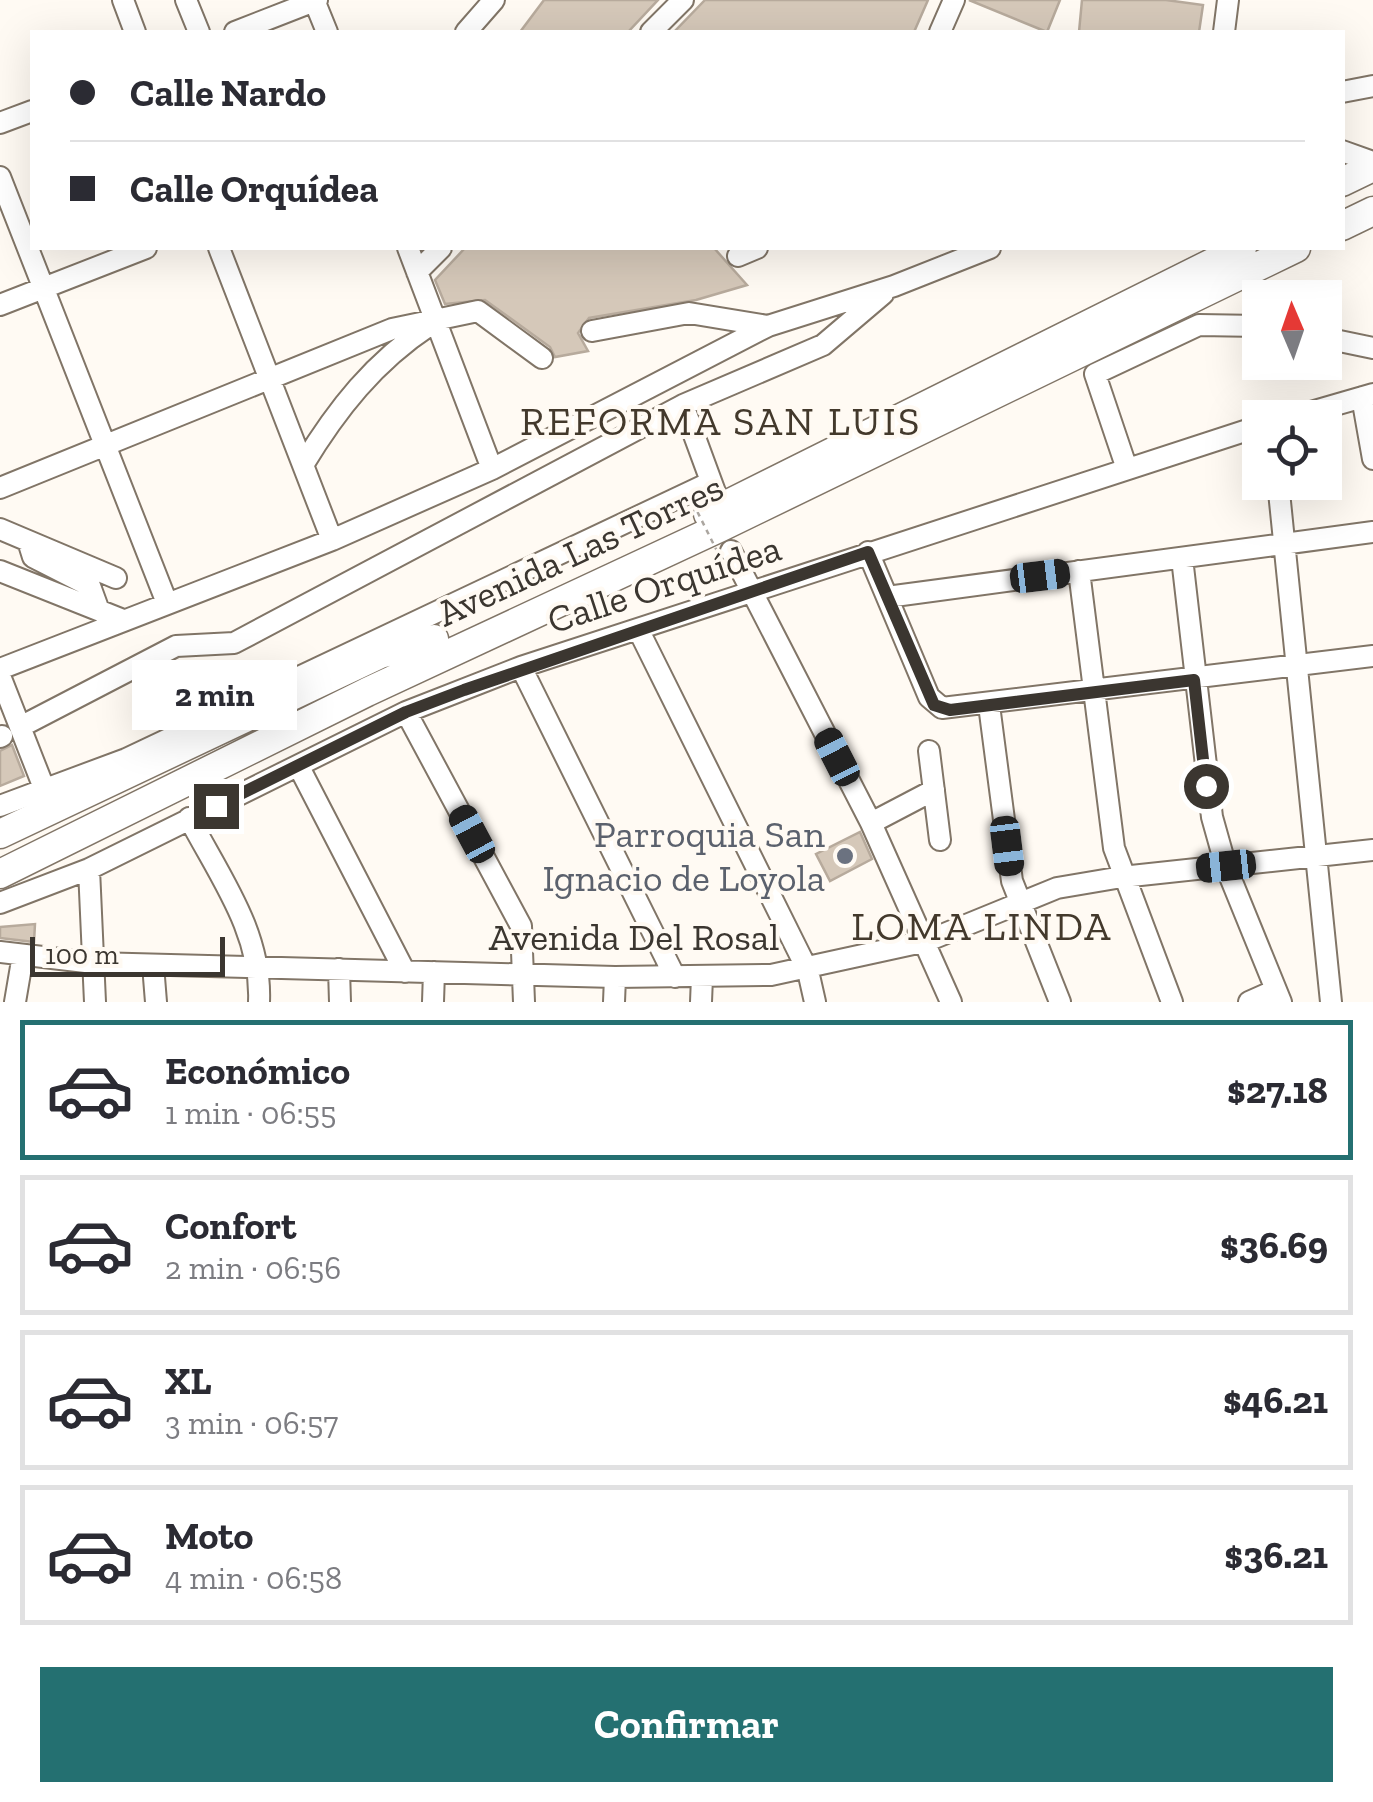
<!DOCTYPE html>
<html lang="es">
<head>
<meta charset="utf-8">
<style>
	:root { --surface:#fff; --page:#f2f2f3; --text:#2b2b33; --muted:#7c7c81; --line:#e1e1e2; --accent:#247071 }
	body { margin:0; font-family:"Zilla Slab",serif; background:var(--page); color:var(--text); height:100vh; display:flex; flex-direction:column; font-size:38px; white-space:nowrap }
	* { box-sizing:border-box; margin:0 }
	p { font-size:32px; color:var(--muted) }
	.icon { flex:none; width:55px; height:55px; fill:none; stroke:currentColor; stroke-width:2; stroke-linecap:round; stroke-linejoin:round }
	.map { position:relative; height:1002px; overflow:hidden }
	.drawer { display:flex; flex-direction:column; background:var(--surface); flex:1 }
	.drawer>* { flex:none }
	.hud { position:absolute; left:30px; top:30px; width:1315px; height:220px; border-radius:0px; box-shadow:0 10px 40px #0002; display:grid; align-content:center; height:220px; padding:0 40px; background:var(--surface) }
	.needle { width:65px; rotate:358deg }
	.tools { position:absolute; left:1242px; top:280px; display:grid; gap:20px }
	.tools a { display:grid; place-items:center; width:100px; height:100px; border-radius:0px; background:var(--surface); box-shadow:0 10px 40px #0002; font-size:50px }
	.scale { position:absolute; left:30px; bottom:25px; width:195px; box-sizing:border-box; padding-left:10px; border:5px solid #3b3630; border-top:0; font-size:28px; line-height:35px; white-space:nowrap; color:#3b3630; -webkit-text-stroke:8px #fffaf3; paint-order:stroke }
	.end { position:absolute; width:45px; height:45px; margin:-22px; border:12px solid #3b3630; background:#fff; box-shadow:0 0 0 5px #fff }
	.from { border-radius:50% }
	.bubble { position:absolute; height:70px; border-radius:0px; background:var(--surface); box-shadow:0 10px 40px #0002; font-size:32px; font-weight:800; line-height:70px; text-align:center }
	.car { position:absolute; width:30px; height:60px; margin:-30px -15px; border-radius:12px; box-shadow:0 0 8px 2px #0007; background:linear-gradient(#222 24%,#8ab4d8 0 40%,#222 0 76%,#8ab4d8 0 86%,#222 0) }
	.hud b { display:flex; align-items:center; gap:35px; height:95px; font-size:38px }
	.hud b+b { border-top:2px solid var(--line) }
	.hud i { width:25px; height:25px; background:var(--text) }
	ul { padding:18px 0 0; list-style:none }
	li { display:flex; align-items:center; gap:30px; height:140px; margin:0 20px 15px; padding:0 20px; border:5px solid var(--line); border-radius:0px }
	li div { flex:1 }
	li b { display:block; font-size:38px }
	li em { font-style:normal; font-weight:800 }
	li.selected { border-color:var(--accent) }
	li>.icon { width:90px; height:90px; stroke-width:1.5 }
	.action { display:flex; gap:20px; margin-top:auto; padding:20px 40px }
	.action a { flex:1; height:115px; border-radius:0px; background:var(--accent); color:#fff; font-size:40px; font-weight:800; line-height:115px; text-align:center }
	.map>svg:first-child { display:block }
	.building { fill:#d5c8b9; stroke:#b7aa9c; stroke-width:2.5 }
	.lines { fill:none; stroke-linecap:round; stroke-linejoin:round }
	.minor-casing { stroke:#817567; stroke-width:24 }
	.highway-casing { stroke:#817567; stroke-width:31 }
	.minor { stroke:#fff; stroke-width:20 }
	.highway { stroke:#fff; stroke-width:28 }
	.path-bridge { stroke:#aba6a0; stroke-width:2.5; stroke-dasharray:5 5; stroke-linecap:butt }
	.route { stroke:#3b3630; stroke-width:12 }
	.worship-dot { fill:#6b7280; stroke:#fffaf3; stroke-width:4 }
	.labels { text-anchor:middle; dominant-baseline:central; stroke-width:8; stroke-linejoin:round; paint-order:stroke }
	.street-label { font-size:38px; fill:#3b3630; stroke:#fffaf3 }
	.worship-label { font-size:38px; fill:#5b616d; stroke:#fffaf3; text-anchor:end }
	.neighbourhood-label { font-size:40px; letter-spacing:2.5px; fill:#43392c; stroke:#fffaf3 }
</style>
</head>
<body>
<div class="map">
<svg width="1373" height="1002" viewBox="0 0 1373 1002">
	<rect width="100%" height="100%" fill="#fffaf3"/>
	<path class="building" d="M544,0H658L628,32H520Z
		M705,0H928L914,32H674Z
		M969,0H1060L1047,32Z
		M1082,0H1166L1203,5L1199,32H1079Z
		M465,248H714L747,285L696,300L589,318L578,333L588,351L555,357L550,347L485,300L445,304L435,280Z
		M12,745L24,776L0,786V751Z
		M860,832L872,859L830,881L816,854Z
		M35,924L34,942L0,938V927Z"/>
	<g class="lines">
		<g class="minor-casing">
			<path id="minor" d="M123,0L135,32
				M186,0L199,32
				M314,0L327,32
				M235,32L317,0
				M466,32L494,0
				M651,32L683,0
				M940,32L954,0
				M1224,32L1228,0
				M1342,92L1373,86
				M0,123L32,111
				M1342,151L1373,162
				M0,177L167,603
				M219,248L332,540
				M408,248L492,469
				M738,256L757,248
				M417,272L441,248
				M0,305L146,248
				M592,331L689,313L768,326
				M1325,338L1373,348
				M1362,397L1373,459
				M683,405L715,492
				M1290,418L1373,394
				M303,465C337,409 374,362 430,325
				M1127,469L1095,374L1199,325L1260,326
				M1278,482L1331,1002
				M0,488L392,329L478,311L542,358
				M0,529L116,578
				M28,541L33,557L90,586L98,608
				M731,551L871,823L951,1002
				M868,552L929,697L942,708L1373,656
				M1182,558L1212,817L1226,867L1281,1002
				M0,571L123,620
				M1079,571L1114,848L1172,1002
				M887,597L1373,532
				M639,631L808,971L815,1002
				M521,667L675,977
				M0,669L332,540L492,469L768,326L894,286L990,248
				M0,676L44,788
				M989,705L1012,881L1060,1002
				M406,712L521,926L524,1002
				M20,727L176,646L234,643L683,405L823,345L883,294
				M0,737L2,736
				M929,751L940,840
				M299,767L405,972
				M0,806L126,759L711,482
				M189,818C220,877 262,933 259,1002
				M871,823L934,790
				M89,869L95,1002
				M0,903L89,869L406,712L521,667L1260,426
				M0,952L94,963L615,977L771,975L927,941L1057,888L1122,877L1373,850
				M153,965L156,1002
				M339,969L340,1002
				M15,1002L23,955
				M433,1002L434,972
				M614,1002L615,977
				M701,1002L702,977
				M1249,1002L1276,990"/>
		</g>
		<g class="highway-casing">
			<path id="highway" d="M1342,182L1373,167
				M1342,226L1373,211
				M708,514L1242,248
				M0,834L380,654L434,639
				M0,874L367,692L721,527L1296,248"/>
		</g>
		<use href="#minor" class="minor"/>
		<use href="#highway" class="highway"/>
		<path class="path-bridge" d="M693,503L719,555"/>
	</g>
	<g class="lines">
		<path class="route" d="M216,806L406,712L464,690L868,552L934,705L950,710L1194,680L1206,786"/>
	</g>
	<circle class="worship-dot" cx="845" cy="856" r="10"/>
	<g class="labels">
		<g class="street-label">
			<text transform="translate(580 550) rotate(-25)">Avenida Las Torres</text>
			<text transform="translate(664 584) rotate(-18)">Calle Orquídea</text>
			<text x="634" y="937">Avenida Del Rosal</text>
		</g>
		<g class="worship-label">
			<text x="825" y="834">Parroquia San<tspan x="825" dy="44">Ignacio de Loyola</tspan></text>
		</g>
		<g class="neighbourhood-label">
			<text x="721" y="421">REFORMA SAN LUIS</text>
			<text x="982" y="926">LOMA LINDA</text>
		</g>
	</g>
</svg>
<div class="tools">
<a><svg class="needle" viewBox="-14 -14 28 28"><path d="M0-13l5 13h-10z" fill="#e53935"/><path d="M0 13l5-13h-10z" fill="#7c7c81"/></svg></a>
<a><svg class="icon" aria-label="locate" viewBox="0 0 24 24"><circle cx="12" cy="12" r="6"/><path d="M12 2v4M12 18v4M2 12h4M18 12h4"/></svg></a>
</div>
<div class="scale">100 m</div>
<i class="end from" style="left:1206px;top:786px"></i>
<i class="end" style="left:216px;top:806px"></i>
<div class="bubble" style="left:132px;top:660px;width:165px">2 min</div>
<i class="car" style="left:1040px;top:576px;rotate:83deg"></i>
<i class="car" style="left:837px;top:757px;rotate:333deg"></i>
<i class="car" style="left:472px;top:834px;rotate:332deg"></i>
<i class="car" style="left:1007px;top:846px;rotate:173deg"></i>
<i class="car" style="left:1226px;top:866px;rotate:264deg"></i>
<div class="hud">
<b><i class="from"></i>Calle Nardo</b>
<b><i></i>Calle Orquídea</b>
</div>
</div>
<section class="drawer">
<ul>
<li class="selected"><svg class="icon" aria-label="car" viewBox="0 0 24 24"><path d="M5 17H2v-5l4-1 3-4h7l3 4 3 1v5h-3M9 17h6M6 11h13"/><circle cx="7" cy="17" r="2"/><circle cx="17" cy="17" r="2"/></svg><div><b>Económico</b><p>1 min · 06:55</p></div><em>$27.18</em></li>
<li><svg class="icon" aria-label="car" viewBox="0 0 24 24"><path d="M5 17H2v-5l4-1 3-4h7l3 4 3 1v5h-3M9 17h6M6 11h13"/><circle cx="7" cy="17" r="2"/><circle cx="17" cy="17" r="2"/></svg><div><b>Confort</b><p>2 min · 06:56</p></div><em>$36.69</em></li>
<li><svg class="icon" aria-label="car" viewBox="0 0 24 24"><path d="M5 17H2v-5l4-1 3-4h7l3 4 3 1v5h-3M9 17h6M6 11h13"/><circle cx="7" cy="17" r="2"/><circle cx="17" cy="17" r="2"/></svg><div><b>XL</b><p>3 min · 06:57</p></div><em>$46.21</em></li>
<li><svg class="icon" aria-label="car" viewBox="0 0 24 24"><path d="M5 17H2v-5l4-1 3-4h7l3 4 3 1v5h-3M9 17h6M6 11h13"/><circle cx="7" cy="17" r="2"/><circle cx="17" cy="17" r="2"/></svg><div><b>Moto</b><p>4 min · 06:58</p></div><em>$36.21</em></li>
</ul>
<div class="action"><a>Confirmar</a></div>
</section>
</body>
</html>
